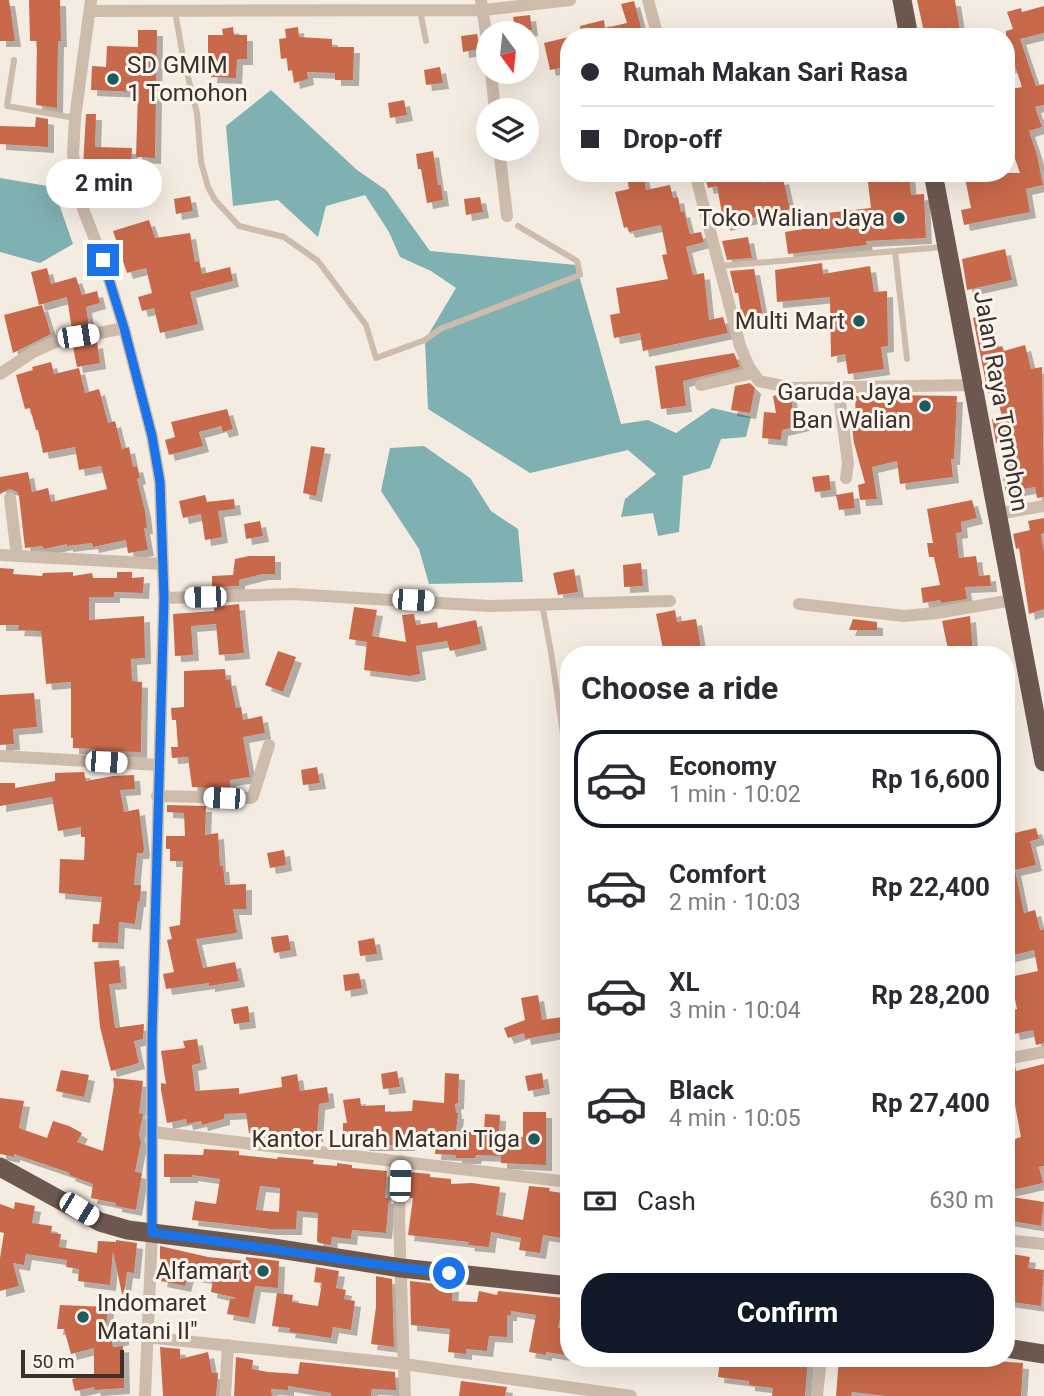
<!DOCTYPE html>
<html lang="en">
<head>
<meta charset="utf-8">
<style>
	:root { --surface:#fff; --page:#f7f7f7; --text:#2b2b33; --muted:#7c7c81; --line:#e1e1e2; --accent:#111827 }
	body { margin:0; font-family:Roboto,sans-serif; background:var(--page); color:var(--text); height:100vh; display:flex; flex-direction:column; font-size:26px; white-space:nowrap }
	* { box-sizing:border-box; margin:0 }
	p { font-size:23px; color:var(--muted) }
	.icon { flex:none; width:38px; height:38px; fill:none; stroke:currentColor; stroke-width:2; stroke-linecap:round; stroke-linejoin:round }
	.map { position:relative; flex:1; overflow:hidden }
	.side { position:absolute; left:560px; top:646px; width:455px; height:721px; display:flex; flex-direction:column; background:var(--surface); border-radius:28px; box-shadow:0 7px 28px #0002 }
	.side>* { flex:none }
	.hud { position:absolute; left:560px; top:28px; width:455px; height:154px; border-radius:28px; box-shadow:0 7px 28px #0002; display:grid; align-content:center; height:154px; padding:0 21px; background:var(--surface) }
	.needle { width:46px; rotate:165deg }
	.buttons { position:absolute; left:476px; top:21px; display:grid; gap:14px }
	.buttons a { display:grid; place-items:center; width:63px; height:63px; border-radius:50%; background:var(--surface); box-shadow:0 7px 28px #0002; font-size:35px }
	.scale { position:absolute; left:21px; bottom:18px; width:103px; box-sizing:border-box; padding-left:7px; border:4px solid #3b302b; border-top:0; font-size:19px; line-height:24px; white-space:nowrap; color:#3b302b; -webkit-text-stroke:5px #fbf5ee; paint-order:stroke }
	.end { position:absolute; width:32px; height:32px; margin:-16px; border:9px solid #1a73e8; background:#fff; box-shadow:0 0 0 4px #fff }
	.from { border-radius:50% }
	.bubble { position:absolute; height:49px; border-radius:24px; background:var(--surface); box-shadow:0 7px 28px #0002; font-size:23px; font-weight:700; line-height:49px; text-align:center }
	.car { position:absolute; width:21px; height:42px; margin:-21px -10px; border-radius:9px; box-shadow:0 0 5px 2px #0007; background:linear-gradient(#fff 24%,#345 0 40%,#fff 0 76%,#345 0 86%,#fff 0) }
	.hud b { display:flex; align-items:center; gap:24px; height:66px; font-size:26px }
	.hud b+b { border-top:2px solid var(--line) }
	.hud i { width:18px; height:18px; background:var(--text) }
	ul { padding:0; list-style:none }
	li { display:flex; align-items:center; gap:21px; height:98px; margin:0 14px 10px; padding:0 7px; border:4px solid transparent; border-radius:28px }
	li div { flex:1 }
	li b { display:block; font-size:26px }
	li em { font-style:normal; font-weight:700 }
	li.selected { border-color:var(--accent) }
	li>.icon { width:63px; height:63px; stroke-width:1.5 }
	h2 { padding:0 21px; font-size:32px; line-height:84px }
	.pay { display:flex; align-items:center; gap:18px; height:77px; padding:0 21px; font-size:26px }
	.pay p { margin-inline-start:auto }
	.button { display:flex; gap:14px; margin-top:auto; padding:14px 21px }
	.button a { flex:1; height:80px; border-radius:28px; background:var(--accent); color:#fff; font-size:28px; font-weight:700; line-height:80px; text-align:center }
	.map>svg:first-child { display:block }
	.water { fill:#7fb0b2 }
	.building { fill:#c8694b; fill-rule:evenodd; filter:url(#shadow) }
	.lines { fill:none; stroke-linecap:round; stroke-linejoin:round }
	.service { stroke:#cdbbac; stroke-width:6 }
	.minor { stroke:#cdbbac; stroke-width:12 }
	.trunk { stroke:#6c584f; stroke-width:19 }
	.route { stroke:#1a73e8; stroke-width:9 }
	.poi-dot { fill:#1f5a5e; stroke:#fbf5ee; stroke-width:2.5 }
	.labels { text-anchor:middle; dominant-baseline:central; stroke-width:6; stroke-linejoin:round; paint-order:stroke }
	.poi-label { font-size:24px; fill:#3b302b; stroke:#fbf5ee; text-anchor:end }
	.street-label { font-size:24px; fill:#3b302b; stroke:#fbf5ee }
</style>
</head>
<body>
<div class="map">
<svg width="1044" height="1396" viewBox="0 0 1044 1396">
	<defs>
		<filter id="shadow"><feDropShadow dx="6" dy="6" stdDeviation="0" flood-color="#0004"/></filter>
	</defs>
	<rect width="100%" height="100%" fill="#f4ebe1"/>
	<path class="water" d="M271,90L357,170L386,190L430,251L576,265L621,424L648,420L676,433L712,408L751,417L746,437L721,439L710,468L683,476L679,532L658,536L653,513L621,517L625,499L656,474L628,450L530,473L428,409L425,340L456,288L431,271L400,257L389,232L365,195L326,206L318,237L278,200L233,206L226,126Z
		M0,178L53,187L73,244L40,263L0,252Z
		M424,446L470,478L491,511L518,529L523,582L429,584L419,549L381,491L390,448Z"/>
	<path class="building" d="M0,0H9L15,41H0Z
		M29,0H60L61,41H58L57,108L36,105L37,41H30Z
		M917,0H955L961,37H925Z
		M634,1L642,31L616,37H582L580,26L604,20L605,28L627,23L621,4Z
		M1044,6V33L1020,39L1036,86L1044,84V105L1035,107L1042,127L1029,131L1037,155L1043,185L1026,189L1030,212L964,225L961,210L971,208L964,173H1020L1006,133V90L1022,87L1015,66L1006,68V31L1013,29L1007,12L1021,8L1022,12Z
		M530,15L532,30L516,33L513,17Z
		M233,27L234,35H247V59H237L236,78L211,77L212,60H208V35H223L222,29Z
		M298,27L299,37L332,39V47H354L353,80H335V73L307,72L308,79L294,83L292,70L288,71L287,58L281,59L279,39L286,38L285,29Z
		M138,30H157L155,158L136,157L138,92L91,90L92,66L106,67L107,46L138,47Z
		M477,34L480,49L463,52L461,36Z
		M569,37V66L550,70L544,43Z
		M440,67L443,83L426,85L424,70Z
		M404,100L407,115L390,118L388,103Z
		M86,114H96L95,147L132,148L131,170L83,167Z
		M36,117L48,119V147L0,144V126L35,127Z
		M433,151L438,185H441L443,200L427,203L421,169H418L416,154Z
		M626,173H643L646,190L670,185L673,198L678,197L681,212L684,211L690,234L701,232L704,242L686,247L693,275L704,273L709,320L723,317L728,333L643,351L640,333L614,338L610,315L620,313L616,288L668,279L662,255L667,254L661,225L629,232L627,227L624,228L615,192L629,189Z
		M704,173H760L762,183L783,178L790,209L724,225L717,186L708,188Z
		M909,173L911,195L924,194L926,238L866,241L867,245L788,254L785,232L828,225L827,213L871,208L867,174Z
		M190,196L193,211L176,214L174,199Z
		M480,197L483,212L466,215L464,199Z
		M149,220L155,238L190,233L195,262L199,261L202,274L230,267L233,281L190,292L198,324L160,333L154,308L142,311L138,297L152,293L146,268L127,273L113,231Z
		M748,237L752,258L727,260L722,241Z
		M1005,249L1012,280L967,290L962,259Z
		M822,263L823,274L870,266L874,292L887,291L888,346L881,347L884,369L848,374L845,354L831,357L830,297L777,302L775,270Z
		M47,268L51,284L76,277L82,295L97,291L100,303L86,307L89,326L72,330L67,297L39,305L31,272Z
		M754,269L764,322L743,323L738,293H735L730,271Z
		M42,305L51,334L13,353L4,315Z
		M986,314L995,348L1002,346L1004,351L1025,345L1031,369L1042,367L1044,497L1037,498L1035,487L1006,492L1003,477L1010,475L1002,442L996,443L992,419L1002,416L995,391L988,393L973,318Z
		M97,342L100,363L77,367L73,347Z
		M734,353L740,367L683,381L686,406L661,409L655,366Z
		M51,362L54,374L79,368L85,393L99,389L108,423L115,421L122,449L129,447L133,467L137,466L140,478L137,479L145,511L147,528H144L148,550L128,553L126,540L93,547L92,543L67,546V544L44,549L42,546L25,548L19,496L17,492L10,489L0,494V477L28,472L32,492L48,488L51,502L107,489L101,466L79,470L75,447L43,453L38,430H36L30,408L25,409L16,375L33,370L32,367Z
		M750,383L755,388L750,413L731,410L735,386Z
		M781,394L791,396L793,413L805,410L808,424L782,430L781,440L762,438L764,412L776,413L773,396Z
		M889,395L957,396L954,459H951L953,477L900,484L897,461L872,467L877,499L860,500L858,485L865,483L854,443L851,420L856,419L855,396Z
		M227,409L233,429L223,432L221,426L199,432L203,446L169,455L165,440L175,437L171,422Z
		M311,446L325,448L316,496L303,493Z
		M829,475L831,490L815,492L812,477Z
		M853,492L855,508L839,510L836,495Z
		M205,495L207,502L234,499L235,509L218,511L222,537L205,540L201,514L183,518L179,501Z
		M972,500L977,518L961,522L962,532L956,533L959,558L976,556L979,576L990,575L991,586L965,587L967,599L941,603L940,600L923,603L921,588L940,585L934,557H929L927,543H933L927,509Z
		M1044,518V533L1041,534L1044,552V609L1029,614L1019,548L1016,549L1013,534L1030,530L1028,521Z
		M260,521L263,536L246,539L244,524Z
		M249,556H275V574H262L239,580V586L212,587V576L233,575L235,559Z
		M641,563L643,586L624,587L623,565Z
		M0,568L14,569L13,574L42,576L43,573L73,572V576L92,573L93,578H117V572H132V578L144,577L143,593L114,592V597H89V620L144,616L145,658L131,659L132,681L142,682L141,752L106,751V753H94L95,749L73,748V738H71V682L46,684L41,631L18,630L19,625H0Z
		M574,569L578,592L558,595L553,573Z
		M239,604L244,653L219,655L216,624L191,626L193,655L175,656L173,614L214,611V607Z
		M354,607L377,610L372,636L406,642L402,615L414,614L416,625L437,622L438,628L476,620L481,644L450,651L447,641L416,646L420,674L410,676L364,670L367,642L349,639Z
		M675,610L677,622L696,619L702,654H664L656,614Z
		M970,616L973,654H949L942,621Z
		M853,619L877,622V630H849Z
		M278,651L296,657L283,692L265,685Z
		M225,669L226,680L230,679L236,708L241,707L243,720L262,716L265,733L243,737L250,777L230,780V789L192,787L188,757L172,758L171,747H178L176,720H172L171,708L184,707V671Z
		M34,693L37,727L13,729L14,744L0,745V695Z
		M317,767L320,783L303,785L301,770Z
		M84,772L86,781L113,776L134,775L135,789L120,790L124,812L139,809L144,849L143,853H137L134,885H141L140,901H138L135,924L119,922L118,943L92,942L93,924H99L102,897L59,893L60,859L84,860L85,837H81V827L58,831L52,797L0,806V783H15V788L55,781V773Z
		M167,805L206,806L205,835L218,833L220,866H223L225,885L246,884V909H233L237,933L196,939L203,968L235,962L239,981L209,986V983L166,989L163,974L174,972L167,940L172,939L169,927L180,925L183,861H170V849H166V836H185L184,813L167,812Z
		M1036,828L1039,839L1030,841L1036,865L1015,870L1024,913L1035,910L1040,930L1044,929V1043L1036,1045L1033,1030L1014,1034L1009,1011L1017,1009L1010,977L1038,971L1034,950L1006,957V835Z
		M284,850L286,865L270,868L267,853Z
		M288,935L291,950L274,953L271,937Z
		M374,938L377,954L360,956L358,941Z
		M119,960L121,983L109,984L115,1028L144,1024L143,1039L134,1041L139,1063L111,1071L100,1027L94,962Z
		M359,973L362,988L345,991L343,975Z
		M538,995L542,1020L569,1016V1031L525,1039L524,1033L508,1038L504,1028L525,1020L521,998Z
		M248,1006L250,1022L234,1024L231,1009Z
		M197,1039L201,1063L192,1065L195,1091L239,1088V1094L282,1087L281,1077L297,1074L300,1091L327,1087L329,1102L319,1104L317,1136L268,1131L249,1133L246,1113L224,1114V1119L202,1125L201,1121L187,1124L186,1119L167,1123L161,1090V1083L166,1084L161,1051L185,1048L183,1041Z
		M1044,1064V1166L1039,1167L1043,1183L1008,1191L1010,1177L1006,1178V1142L1021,1137L1012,1089L1006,1091V1068L1015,1066L1016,1071Z
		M61,1070L89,1075L84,1097L56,1091Z
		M397,1071L400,1087L383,1089L381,1074Z
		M445,1073L459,1074L458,1103L455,1104L456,1113H458L456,1132H484L485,1114L500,1115L499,1136L523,1137V1112H546V1165L501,1163V1156L476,1155L475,1158H456V1155L435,1154L436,1143L409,1141V1145H363V1140H343V1123H347L343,1100L360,1098L361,1106L385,1105V1112L412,1111L413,1100L444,1103Z
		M542,1073L544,1088L528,1091L525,1076Z
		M113,1078L143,1081L139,1113L143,1114L139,1134L141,1142L135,1172L142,1173L136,1210L116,1206V1203L91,1198L93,1184L69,1175L70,1173L14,1154V1157L0,1154V1098L24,1101L19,1128L47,1138L53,1121L69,1126L82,1133L77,1142L103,1151L114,1085Z
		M204,1149L239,1151V1155L277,1159L278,1157L314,1160L313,1164L337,1166V1163L352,1165V1168L387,1171L385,1198H389L386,1233L352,1230L351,1239L332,1237L331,1245L319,1243L317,1241L318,1213L297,1211L296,1229H271L192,1220L195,1201L216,1204L220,1179L192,1175V1177H164V1154L203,1155ZM260,1186L280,1188L279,1212L256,1210Z
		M409,1172L430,1174V1177L451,1179V1184L472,1183L500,1187L496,1215L523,1220L529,1186L550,1188L549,1191L569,1194V1239L543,1235L540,1253L519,1250L521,1238L491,1232L489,1247L468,1245L469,1242L408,1235L413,1198H409Z
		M1006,1196L1044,1202L1041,1226L1006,1220Z
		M15,1202L35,1206L32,1223L52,1226L51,1233L61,1234L59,1247L97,1253L98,1241L116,1242V1240L137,1243L134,1273L127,1272L124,1294H122L113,1251L110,1285L78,1281L79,1269L66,1267L67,1260L26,1254L24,1265L13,1263L19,1286L0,1291V1258L4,1233L0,1232V1204L14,1209Z
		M160,1246L208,1257L246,1261V1257L279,1261L278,1288L255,1286L249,1318L227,1314L230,1299L237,1298L211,1292L213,1279L188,1275L185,1286L161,1281L166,1261L160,1259Z
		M1006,1253L1030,1257L1028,1268L1044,1270L1041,1306L1006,1301Z
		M316,1267L339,1271L336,1288L346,1290L344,1299L355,1301L351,1330L333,1327L331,1338L289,1332L290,1328L272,1326L277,1293L293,1295L292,1302L318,1306L322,1283L314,1282Z
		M376,1276L392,1279L394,1347L371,1344L376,1307Z
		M410,1281L453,1286L452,1301L477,1302L479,1291L497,1295L498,1291L564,1298L558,1328L569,1330L565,1355L546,1352V1355L529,1352L536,1315L511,1311V1315H507V1337L489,1336L487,1351L466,1349V1354L448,1352L450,1329L411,1325Z
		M60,1305L108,1307L106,1328L123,1329V1339L112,1342L113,1347L123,1346L124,1388L95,1390L94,1387L75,1391L72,1379L94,1374V1348L71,1354L64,1329H57Z
		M160,1347L180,1349V1359L208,1352L212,1373H218L216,1396H163Z
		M236,1357L253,1360L252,1369L268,1372L298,1374L300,1362L395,1372L396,1390L372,1389L371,1396H331V1393L288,1386V1390L271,1389L272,1396H234Z
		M753,1358H808L805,1396H772L773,1388L749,1385V1381L718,1377L720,1359L752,1363Z
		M839,1358H899L933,1363V1358H983L982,1360L1023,1363L1021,1396H885L852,1392L851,1396H836Z
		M461,1381L507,1387L505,1396H459Z"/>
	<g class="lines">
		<path class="service" d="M420,10L426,41
			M175,11L183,57L197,113L201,162L208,187L215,200L239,226L284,237L318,261L366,325L376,358L425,340L440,329L580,275L577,261L518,226
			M14,60L7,106L75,118
			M895,251L907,359
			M720,266L943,247
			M542,604L551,652L569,774"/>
		<path class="minor" d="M91,0L75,118L73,153L75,176L83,209L103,260L124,328L152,436L160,482L164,598L152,1039V1233L145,1396
			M481,0L488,46
			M648,0L658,37
			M91,11L484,10L570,0
			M491,72L495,110
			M499,149L507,216
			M695,173L740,346L749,367L759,381L793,388L973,385
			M0,374L33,352L55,342L124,328
			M701,385L753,373
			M838,387L848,463L846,478
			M10,498L17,556
			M997,514L1044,506
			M0,555L163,564
			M164,598L292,594L489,606L670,601
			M799,604L904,616L936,613L1013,600
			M0,756L159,765
			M157,796L251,798L253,796L269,745
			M1006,1059L1044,1052
			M1006,1124L1008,1134
			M153,1132L569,1182
			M401,1161L399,1221L405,1396
			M1006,1240L1044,1244
			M146,1337L404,1364L631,1396
			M225,1396L228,1345
			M817,1396L821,1358"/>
		<path class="trunk" d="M902,0L909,37
			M933,173L1044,762
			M0,1167L100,1222L128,1230L273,1248L401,1268L569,1286
			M1006,1348L1044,1354"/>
	</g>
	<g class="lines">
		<path class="route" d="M103,260L124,328L152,436L160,482L164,598L152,1039V1233C251,1244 349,1263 449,1273"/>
	</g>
	<g class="poi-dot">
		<circle cx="113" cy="79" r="7"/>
		<circle cx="899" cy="218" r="7"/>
		<circle cx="859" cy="321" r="7"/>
		<circle cx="925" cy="406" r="7"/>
		<circle cx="534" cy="1139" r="7"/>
		<circle cx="263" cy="1271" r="7"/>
		<circle cx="83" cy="1317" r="7"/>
	</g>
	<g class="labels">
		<g class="poi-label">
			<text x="127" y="65" text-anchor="start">SD GMIM<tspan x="127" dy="28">1 Tomohon</tspan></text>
			<text x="885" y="218">Toko Walian Jaya</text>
			<text x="845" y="321">Multi Mart</text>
			<text x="911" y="392">Garuda Jaya<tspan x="911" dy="28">Ban Walian</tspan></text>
			<text x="520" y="1139">Kantor Lurah Matani Tiga</text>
			<text x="249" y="1271">Alfamart</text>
			<text x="97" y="1303" text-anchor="start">Indomaret<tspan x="97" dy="28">Matani II"</tspan></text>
		</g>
		<g class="street-label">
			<text transform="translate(1001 401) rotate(80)">Jalan Raya Tomohon</text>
		</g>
	</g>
</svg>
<div class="buttons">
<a><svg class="needle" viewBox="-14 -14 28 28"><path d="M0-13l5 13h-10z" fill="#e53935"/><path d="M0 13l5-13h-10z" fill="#7c7c81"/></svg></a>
<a><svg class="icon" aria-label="layers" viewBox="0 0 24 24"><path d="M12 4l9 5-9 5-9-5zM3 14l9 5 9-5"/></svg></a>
</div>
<div class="scale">50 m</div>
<i class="end from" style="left:449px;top:1273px"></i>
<i class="end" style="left:103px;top:260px"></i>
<div class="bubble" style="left:46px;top:159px;width:116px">2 min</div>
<i class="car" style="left:78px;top:336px;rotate:81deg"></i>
<i class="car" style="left:205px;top:597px;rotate:269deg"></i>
<i class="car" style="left:413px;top:600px;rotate:94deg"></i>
<i class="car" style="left:106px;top:762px;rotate:93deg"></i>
<i class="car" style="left:224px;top:798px;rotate:272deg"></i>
<i class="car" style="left:400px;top:1181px;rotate:2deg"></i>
<i class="car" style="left:79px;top:1209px;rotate:121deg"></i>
<div class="hud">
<b><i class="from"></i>Rumah Makan Sari Rasa</b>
<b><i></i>Drop-off</b>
</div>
<section class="side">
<h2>Choose a ride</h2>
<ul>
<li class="selected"><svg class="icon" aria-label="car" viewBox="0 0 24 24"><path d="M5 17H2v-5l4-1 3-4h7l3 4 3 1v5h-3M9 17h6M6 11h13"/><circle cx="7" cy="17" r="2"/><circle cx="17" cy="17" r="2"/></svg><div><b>Economy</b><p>1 min · 10:02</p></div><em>Rp 16,600</em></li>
<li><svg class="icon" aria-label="car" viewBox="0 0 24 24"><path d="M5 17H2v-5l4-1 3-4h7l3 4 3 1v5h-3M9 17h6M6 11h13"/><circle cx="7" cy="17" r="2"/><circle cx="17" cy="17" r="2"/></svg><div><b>Comfort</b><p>2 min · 10:03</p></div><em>Rp 22,400</em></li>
<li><svg class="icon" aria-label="car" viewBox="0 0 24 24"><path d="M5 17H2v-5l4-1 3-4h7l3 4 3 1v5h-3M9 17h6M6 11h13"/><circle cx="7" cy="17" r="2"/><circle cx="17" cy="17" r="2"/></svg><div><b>XL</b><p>3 min · 10:04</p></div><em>Rp 28,200</em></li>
<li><svg class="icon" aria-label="car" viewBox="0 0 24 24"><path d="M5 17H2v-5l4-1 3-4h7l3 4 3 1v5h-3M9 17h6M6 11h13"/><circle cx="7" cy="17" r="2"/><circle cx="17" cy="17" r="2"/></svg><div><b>Black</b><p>4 min · 10:05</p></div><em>Rp 27,400</em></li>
</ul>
<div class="pay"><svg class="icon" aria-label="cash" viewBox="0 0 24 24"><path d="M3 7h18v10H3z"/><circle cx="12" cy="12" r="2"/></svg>Cash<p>630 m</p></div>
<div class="button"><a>Confirm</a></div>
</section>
</div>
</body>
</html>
